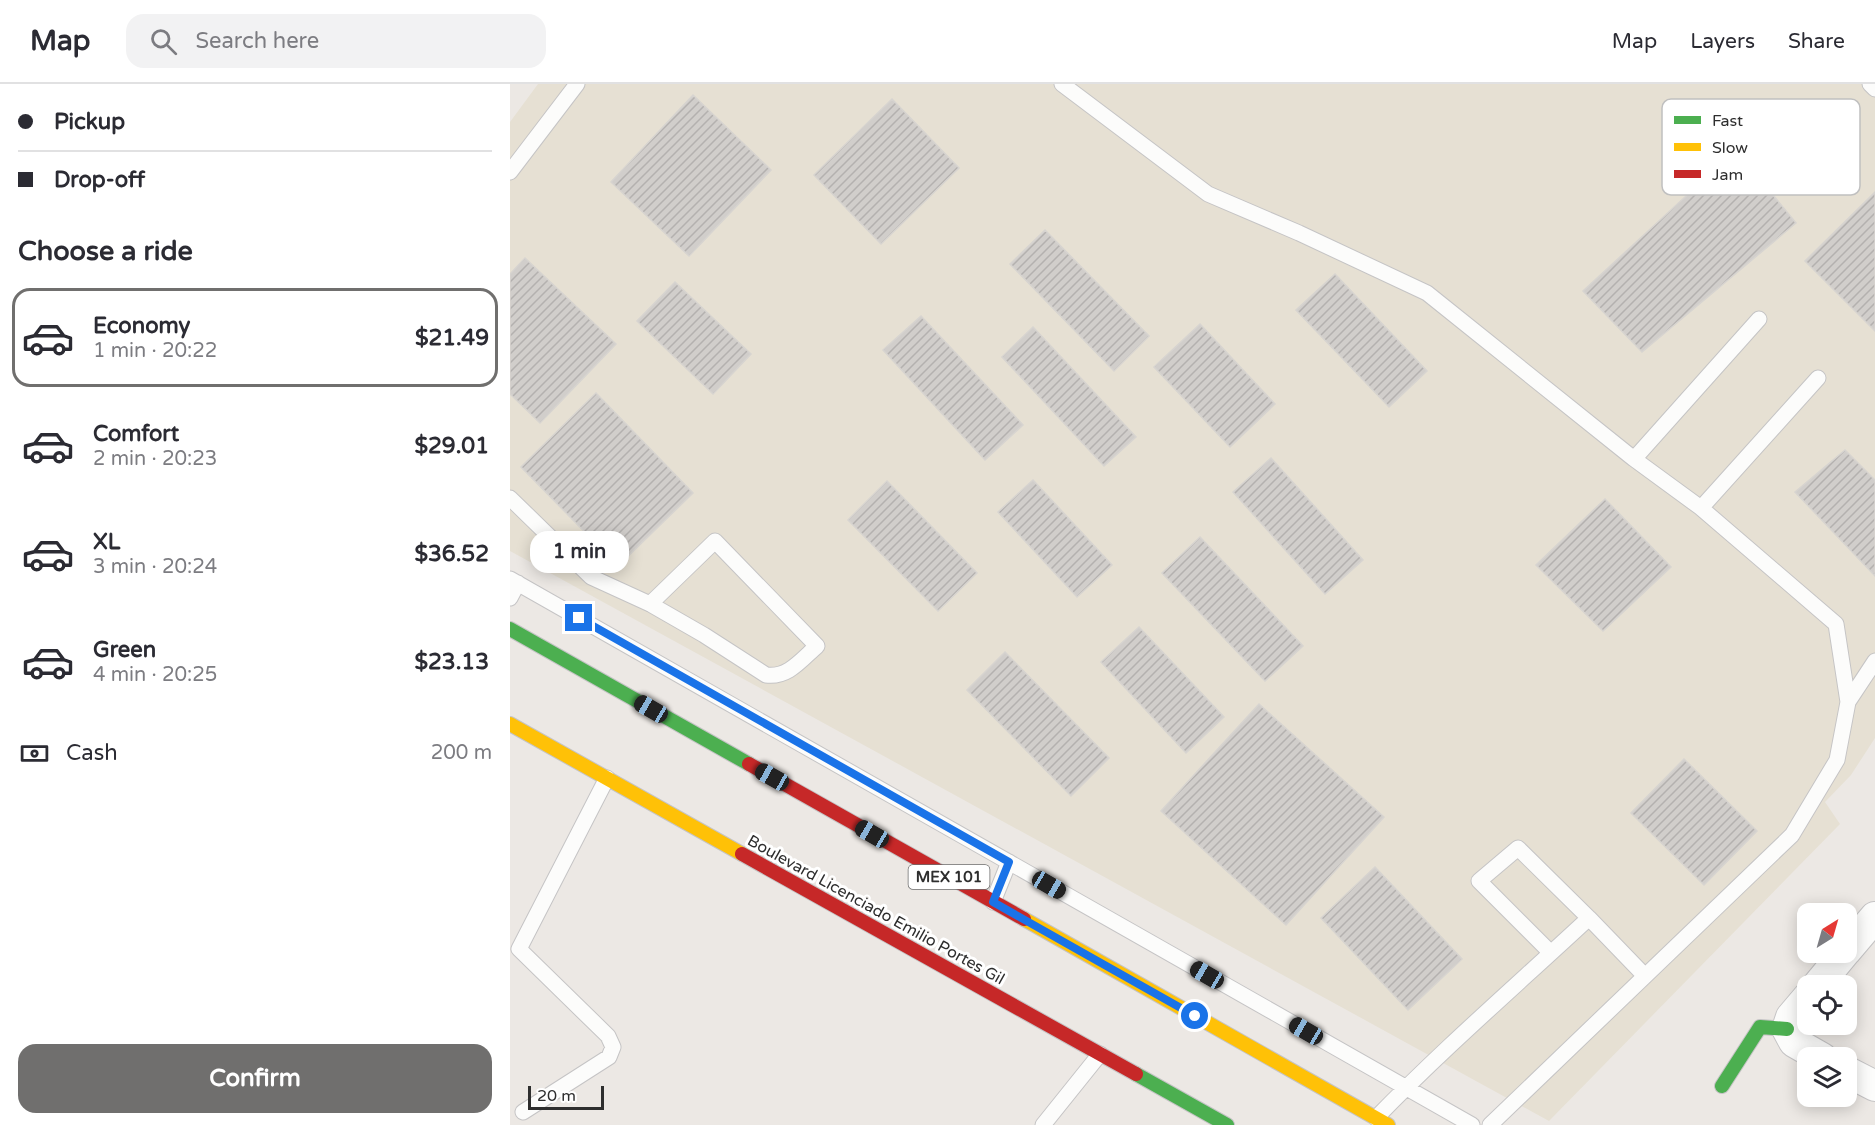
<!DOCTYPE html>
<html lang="en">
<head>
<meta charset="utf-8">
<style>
	:root { --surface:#fff; --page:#f2f2f3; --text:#2b2b33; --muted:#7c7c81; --line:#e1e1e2; --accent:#706f6e }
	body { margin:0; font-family:"Varela Round",sans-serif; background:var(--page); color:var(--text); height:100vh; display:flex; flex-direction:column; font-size:22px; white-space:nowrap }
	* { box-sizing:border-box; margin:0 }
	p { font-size:20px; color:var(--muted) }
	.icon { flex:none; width:33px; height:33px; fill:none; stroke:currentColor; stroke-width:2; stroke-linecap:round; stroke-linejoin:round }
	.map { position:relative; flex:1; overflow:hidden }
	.side { display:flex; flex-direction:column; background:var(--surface); width:510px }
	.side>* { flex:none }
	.guide { display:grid; align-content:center; height:132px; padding:0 18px; background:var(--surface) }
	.needle { width:39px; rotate:37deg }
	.fabs { position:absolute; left:1287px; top:819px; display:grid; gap:12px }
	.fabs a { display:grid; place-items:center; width:60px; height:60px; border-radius:12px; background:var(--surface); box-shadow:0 3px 15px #0003; font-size:30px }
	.scale { position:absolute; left:18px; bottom:15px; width:76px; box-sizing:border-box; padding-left:6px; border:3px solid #2e2e2e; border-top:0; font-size:16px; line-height:21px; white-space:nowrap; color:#2e2e2e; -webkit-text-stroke:4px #fff; paint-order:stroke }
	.end { position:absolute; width:27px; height:27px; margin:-14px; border:8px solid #1a73e8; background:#fff; box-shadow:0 0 0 3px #fff }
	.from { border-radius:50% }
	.bubble { position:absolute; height:42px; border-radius:18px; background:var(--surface); box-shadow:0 3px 15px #0003; font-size:20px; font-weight:800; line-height:42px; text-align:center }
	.car { position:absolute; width:18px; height:36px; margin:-18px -9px; border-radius:8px; box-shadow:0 0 4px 2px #0007; background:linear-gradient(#222 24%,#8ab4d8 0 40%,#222 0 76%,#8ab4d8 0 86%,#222 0) }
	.guide b { display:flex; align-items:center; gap:21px; height:57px; font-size:22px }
	.guide b+b { border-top:2px solid var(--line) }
	.guide i { width:15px; height:15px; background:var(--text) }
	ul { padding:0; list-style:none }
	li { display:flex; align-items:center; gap:18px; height:99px; margin:0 12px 9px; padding:0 6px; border:3px solid transparent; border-radius:18px }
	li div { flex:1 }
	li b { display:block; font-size:22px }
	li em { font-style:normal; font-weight:800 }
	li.on { border-color:var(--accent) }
	li>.icon { width:54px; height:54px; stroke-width:1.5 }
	h2 { padding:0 18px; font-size:27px; line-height:72px }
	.pay { display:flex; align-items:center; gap:15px; height:66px; padding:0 18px; font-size:22px }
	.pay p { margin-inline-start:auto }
	.button { display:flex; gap:12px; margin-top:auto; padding:12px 18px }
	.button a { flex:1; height:69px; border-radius:18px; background:var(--accent); color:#fff; font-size:24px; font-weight:800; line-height:69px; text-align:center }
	header { display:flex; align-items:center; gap:36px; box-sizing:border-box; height:84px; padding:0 30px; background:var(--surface); border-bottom:2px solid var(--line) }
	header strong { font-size:28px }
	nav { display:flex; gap:33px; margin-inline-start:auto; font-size:21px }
	.search { width:420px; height:54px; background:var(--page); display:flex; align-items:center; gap:15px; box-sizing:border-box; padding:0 21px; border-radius:18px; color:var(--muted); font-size:22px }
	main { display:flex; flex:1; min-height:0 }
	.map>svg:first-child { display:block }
	.education { fill:#e6e0d3 }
	.building { fill:url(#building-hatch); stroke:#d7d4d0; stroke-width:1.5 }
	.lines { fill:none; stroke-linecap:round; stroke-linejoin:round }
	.lane-casing { stroke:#c5c4c5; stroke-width:17 }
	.street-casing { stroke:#c5c4c5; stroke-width:32 }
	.fast-casing { stroke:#c5c4c5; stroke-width:16 }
	.slow-casing { stroke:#c5c4c5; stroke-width:16 }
	.jam-casing { stroke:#c5c4c5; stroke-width:16 }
	.lane { stroke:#fcfcfb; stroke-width:15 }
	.street { stroke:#fcfcfb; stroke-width:30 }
	.fast { stroke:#4caf50; stroke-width:14 }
	.slow { stroke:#ffc107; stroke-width:14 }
	.jam { stroke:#c62828; stroke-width:14 }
	.route { stroke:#1a73e8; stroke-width:8 }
	.labels { text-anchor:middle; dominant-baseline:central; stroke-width:6; stroke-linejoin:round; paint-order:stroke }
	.shield { fill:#fff; stroke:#6d6d6d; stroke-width:1.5 }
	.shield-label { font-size:15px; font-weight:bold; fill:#2e2e2e }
	.street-label { font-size:16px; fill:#2e2e2e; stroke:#fff }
	.key { fill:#fff; stroke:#c0c0c0; stroke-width:1.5 }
	.key-label { font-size:16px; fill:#2e2e2e }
</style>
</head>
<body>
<header>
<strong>Map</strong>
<div class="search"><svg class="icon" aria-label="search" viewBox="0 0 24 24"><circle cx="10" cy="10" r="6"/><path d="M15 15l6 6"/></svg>Search here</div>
<nav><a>Map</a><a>Layers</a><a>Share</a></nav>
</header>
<main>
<section class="side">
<div class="guide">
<b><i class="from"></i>Pickup</b>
<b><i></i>Drop-off</b>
</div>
<h2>Choose a ride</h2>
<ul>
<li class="on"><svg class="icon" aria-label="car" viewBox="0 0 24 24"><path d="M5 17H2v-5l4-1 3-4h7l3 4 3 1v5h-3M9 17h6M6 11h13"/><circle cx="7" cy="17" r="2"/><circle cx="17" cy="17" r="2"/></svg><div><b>Economy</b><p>1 min · 20:22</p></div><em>$21.49</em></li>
<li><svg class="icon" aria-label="car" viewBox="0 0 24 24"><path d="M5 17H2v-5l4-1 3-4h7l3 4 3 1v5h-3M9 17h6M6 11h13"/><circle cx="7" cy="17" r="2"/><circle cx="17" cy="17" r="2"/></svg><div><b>Comfort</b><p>2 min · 20:23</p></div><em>$29.01</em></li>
<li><svg class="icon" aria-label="car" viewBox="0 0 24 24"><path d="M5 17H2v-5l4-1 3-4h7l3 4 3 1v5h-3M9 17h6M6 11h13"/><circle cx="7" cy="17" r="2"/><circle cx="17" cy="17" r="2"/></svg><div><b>XL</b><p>3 min · 20:24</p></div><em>$36.52</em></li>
<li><svg class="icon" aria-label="car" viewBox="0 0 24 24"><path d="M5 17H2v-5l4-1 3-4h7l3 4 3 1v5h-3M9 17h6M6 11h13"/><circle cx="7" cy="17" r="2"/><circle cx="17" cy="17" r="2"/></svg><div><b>Green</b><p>4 min · 20:25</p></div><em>$23.13</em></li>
</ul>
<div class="pay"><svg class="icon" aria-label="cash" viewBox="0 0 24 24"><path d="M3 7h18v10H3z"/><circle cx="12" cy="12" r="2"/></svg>Cash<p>200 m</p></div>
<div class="button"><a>Confirm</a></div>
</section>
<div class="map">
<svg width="1365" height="1041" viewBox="0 0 1365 1041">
	<defs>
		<pattern id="building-hatch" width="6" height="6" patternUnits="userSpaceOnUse" patternTransform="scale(1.5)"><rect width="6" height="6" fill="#d1cecb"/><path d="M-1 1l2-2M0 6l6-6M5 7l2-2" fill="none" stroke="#b4b1af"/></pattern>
	</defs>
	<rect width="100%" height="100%" fill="#ece8e4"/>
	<path class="education" d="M28,0H1365V654L1341,691L1315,718L1330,740L1039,1037L0,467V38Z"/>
	<path class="building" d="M183,11L261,86L179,172L101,98Z
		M382,15L449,84L371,160L304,91Z
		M1226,66L1286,139L1132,268L1073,207Z
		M1365,108V247L1295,177Z
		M535,146L639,252L604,287L500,180Z
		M15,174L106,260L30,339L0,310V190Z
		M825,190L917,287L879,323L786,226Z
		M165,198L241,270L203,310L127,237Z
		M411,232L513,341L475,376L373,266Z
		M690,240L765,320L720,363L644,283Z
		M523,243L626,353L594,382L492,273Z
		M86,309L183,409L108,482L11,383Z
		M1335,366L1365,396V492L1285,408Z
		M761,374L853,476L815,510L723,408Z
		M523,396L602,481L567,513L488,428Z
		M377,397L467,489L428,527L338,436Z
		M1095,415L1161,483L1093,547L1026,481Z
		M690,453L793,562L755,597L652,489Z
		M629,543L714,633L676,669L591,578Z
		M495,568L599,674L561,712L457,606Z
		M749,620L874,733L776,841L651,727Z
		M1174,675L1247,747L1194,801L1121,729Z
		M865,783L952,875L898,926L811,834Z"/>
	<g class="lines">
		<g class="lane-casing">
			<path id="lane" d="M552,0L698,110L789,149L917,209L1124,375L1191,424L1326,540L1338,618L1327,676L1282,751L980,1041
				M1360,0L1365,5
				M0,88L67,0
				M1124,375L1249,235
				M0,414L81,493L140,520L194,551L256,591C278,594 291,576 307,562L205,457L140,520
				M1191,424L1308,294
				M0,495L962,1041
				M0,514L8,499
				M1338,618L1365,577
				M483,818L499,778
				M1079,834L1135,892
				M13,1028L99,973L103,963L98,952L9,865L97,694
				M866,1034C934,964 1008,900 1079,834L1008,764L969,797L1041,869
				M533,1041L590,970"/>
		</g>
		<g class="street-casing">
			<path id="street" d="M1336,867L1365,833
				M1307,902L1335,868
				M1298,913L1281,933L1277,945L1284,958L1312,974
				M1336,987L1365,1002"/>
		</g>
		<g class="fast-casing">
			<path id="fast" d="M0,545L239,680
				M626,990L717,1041
				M1212,1002L1250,943L1277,945"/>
		</g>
		<g class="slow-casing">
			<path id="slow" d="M0,640L232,770
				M514,835L878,1041"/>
		</g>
		<g class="jam-casing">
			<path id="jam" d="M239,680L514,835
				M232,770L626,990"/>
		</g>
		<use href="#lane" class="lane"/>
		<use href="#street" class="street"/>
		<use href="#fast" class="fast"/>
		<use href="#slow" class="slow"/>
		<use href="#jam" class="jam"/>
	</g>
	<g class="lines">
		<path class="route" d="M69,534L499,778L483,818L685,932"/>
	</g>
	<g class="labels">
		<rect class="shield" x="398.5" y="781" width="81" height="24" rx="4.5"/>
		<g class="shield-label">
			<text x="439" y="793">MEX 101</text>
		</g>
		<g class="street-label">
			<text transform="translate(366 826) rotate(29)">Boulevard Licenciado Emilio Portes Gil</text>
		</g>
	</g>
	<rect x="1152" y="15" width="198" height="96" rx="9" class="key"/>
	<rect x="1164" y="32" width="27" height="8" fill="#4caf50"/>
	<rect x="1164" y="59" width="27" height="8" fill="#ffc107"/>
	<rect x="1164" y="86" width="27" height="8" fill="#c62828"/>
	<g class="key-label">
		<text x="1202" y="42">Fast</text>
		<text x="1202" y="69">Slow</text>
		<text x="1202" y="96">Jam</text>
	</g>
</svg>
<div class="fabs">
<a><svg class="needle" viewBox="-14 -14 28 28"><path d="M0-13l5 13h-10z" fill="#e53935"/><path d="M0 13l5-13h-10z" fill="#7c7c81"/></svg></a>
<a><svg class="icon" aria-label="locate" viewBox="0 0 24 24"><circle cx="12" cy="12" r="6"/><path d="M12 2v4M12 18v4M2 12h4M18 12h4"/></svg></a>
<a><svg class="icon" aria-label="layers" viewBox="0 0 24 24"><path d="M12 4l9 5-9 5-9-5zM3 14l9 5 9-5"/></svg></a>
</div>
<div class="scale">20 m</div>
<i class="end from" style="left:685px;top:932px"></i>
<i class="end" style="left:69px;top:534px"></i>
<div class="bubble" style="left:20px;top:447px;width:99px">1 min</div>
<i class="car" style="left:141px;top:625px;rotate:300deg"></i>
<i class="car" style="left:262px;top:693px;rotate:299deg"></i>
<i class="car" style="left:362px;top:750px;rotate:300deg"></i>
<i class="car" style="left:539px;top:801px;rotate:120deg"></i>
<i class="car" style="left:697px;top:891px;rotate:300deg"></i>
<i class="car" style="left:796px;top:947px;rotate:300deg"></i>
</div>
</main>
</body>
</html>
